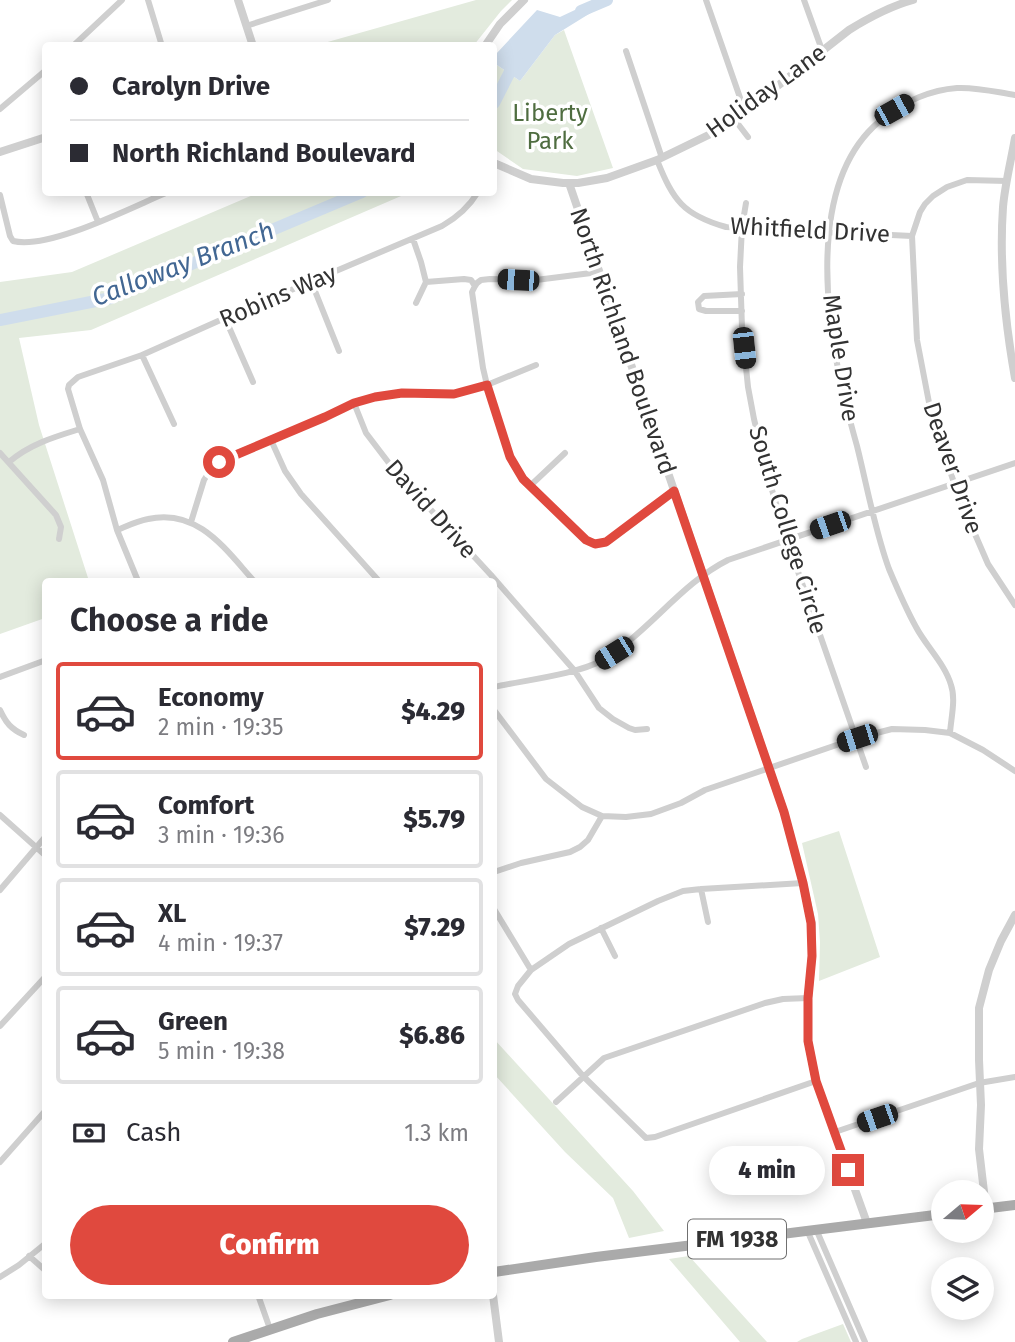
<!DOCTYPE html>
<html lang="en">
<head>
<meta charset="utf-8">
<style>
	:root { --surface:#fff; --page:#f7f7f7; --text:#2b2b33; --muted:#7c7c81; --line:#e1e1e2; --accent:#e0493e }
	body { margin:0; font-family:"Fira Sans",sans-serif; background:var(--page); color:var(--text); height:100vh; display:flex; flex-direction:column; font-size:26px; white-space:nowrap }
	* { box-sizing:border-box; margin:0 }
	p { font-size:23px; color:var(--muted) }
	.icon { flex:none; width:38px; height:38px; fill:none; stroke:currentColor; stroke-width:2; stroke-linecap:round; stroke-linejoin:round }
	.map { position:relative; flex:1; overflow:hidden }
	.drawer { position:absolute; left:42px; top:578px; width:455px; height:721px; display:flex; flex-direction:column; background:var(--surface); border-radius:7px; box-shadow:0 4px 18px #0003 }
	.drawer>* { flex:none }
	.banner { position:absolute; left:42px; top:42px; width:455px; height:154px; border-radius:7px; box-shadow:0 4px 18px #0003; display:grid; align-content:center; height:154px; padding:0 28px; background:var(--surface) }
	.needle { width:46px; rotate:71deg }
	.controls { position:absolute; left:931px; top:1180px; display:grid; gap:14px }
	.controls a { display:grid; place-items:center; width:63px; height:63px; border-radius:50%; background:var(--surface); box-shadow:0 4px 18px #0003; font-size:35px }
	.end { position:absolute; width:32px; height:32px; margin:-16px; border:9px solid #e0493e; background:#fff; box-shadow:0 0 0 4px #fff }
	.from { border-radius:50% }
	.bubble { position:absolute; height:49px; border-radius:24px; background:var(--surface); box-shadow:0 4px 18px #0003; font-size:23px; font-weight:800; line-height:49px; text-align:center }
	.car { position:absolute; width:21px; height:42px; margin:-21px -10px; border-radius:9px; box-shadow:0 0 5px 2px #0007; background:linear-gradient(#222 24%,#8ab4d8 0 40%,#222 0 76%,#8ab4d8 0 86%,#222 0) }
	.banner b { display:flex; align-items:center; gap:24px; height:66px; font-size:26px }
	.banner b+b { border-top:2px solid var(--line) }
	.banner i { width:18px; height:18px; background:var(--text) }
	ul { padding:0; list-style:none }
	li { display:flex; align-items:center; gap:21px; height:98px; margin:0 14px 10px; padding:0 14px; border:4px solid var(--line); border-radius:7px }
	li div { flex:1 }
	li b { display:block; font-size:26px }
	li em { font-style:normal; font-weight:800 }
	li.on { border-color:var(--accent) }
	li>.icon { width:63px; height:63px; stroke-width:1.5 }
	h2 { padding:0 28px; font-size:32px; line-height:84px }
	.pay { display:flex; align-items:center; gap:18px; height:77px; padding:0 28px; font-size:26px }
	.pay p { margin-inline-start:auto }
	.cta { display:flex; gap:14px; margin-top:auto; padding:14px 28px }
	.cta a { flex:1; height:80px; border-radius:42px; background:var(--accent); color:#fff; font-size:28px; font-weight:800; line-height:80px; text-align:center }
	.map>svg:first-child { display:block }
	.green { fill:#e3ebde }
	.water { fill:#cfddec }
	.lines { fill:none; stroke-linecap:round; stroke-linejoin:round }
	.river { stroke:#cfddec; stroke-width:12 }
	.minor { stroke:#cfcfcf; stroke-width:6 }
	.tertiary { stroke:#cfcfcf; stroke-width:8 }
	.primary { stroke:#aaa; stroke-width:10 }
	.route { stroke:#e0493e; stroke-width:9 }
	.labels { text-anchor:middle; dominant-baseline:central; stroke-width:7; stroke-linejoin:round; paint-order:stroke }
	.shield { fill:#fff; stroke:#707070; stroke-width:2 }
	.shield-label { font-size:23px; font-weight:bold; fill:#323232 }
	.street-label { font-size:24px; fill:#323232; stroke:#fff }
	.park-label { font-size:24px; fill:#4f6d40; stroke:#fff }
	.water-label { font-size:26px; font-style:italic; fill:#426793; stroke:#fff }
</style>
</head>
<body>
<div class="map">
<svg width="1015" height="1342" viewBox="0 0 1015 1342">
	<rect width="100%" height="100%" fill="#fff"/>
	<path class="green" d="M476,0H512L501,11L474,45H317Z
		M564,30L613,168L577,176L523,169L494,149C494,126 490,80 497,60V65L520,81L555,35Z
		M258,193H408L91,330L19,338L39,425L89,581H46L45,618L0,634V282L72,272Z
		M839,831L880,957L819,981L820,942L818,914L802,843Z
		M494,1039L633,1191L664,1231L629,1238L613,1198L565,1152L494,1074Z
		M689,1256L767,1342H740L669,1259Z
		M843,1324L851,1342H797L802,1339Z"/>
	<path class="water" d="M594,1L597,9L555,35L520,81L497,65L496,54L537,10L560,17Z"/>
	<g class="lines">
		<path class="river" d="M581,11L607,0
			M494,103L517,58
			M0,320L111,298L362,192"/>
		<path class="minor" d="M148,0L162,46
			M706,0L745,112
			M804,0L822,50
			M246,26L328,0
			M73,46L122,0
			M626,51L662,158
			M0,109L46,70
			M735,120L748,137
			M657,160C673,200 683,215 726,227L912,236
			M1007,181L967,180L947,187L933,196L925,204L920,212L912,236L917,340L931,413L958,495L988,564L1015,605
			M86,192L98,222
			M0,195L10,236L13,241C49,250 132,207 168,192
			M746,203L742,227L740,267L742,328L748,387L754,419L766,470L787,540L866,767
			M413,239L421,262L426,282L416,303
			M311,281L339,351
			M426,282L464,279L471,280L475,286
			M475,286L472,292L483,368L487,385L510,457L523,479L572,527L586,539L595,544L605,542L617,534L674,491
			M475,286L477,283L481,280L490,279L536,280L599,272
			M742,294L704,296L698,302L699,309L706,311H742
			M225,318L253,382
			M142,355L174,424
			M354,403L366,433L395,471L491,575L574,670L599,708L613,719L629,728L635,730L647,729
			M271,440L285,471L301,494L379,581
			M0,453L56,515L61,527L59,539
			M9,462C30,444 54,437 80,429
			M531,485L565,453
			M191,522L204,480L213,466L230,456L325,417L354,403L375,397L402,393L454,394L487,385L536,365
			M117,530C127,526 137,521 148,519C198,508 225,549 254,581
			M138,581L117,530L103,480L80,429L68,389L69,385L78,377L142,355L225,318L442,226C456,218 469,207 478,192
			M0,677L46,660
			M494,687C525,680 575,675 603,660C612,655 621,648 629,641C662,614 690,579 728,560L1015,463
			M0,710C6,723 11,729 24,735
			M494,710L546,779L582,807L602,816L626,817L651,814L681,803L705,790L857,738L892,729L925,730L950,733L983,750L1015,771
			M950,733C951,718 956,699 951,685C945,664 926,646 916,627C906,609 897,588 889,569C875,531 867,486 857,446C850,421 843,395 838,369C823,291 813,170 885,117C905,101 931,90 957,88C977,87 996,92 1015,95
			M0,815L46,856
			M494,872L521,863L570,852L580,847L588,840L602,816
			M803,883L701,889L683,891L658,901L569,944L531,970L518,986L515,994L518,1000L583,1076L646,1138L655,1137L816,1081
			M701,889L708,922
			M0,890L46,836
			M494,909L531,970
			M601,928L615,956
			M0,1026L46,976
			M556,1102L604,1058L765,1003L783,999L808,998
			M835,1132L979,1083L1015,1077
			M0,1162L46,1110
			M816,1229L865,1342
			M807,1230L856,1342
			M29,1256L46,1271
			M0,1277L19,1265L46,1243
			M258,1295L270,1329"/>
		<path class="tertiary" d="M238,0L253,46
			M485,46L500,24L524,0
			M1015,138C1011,161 1005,184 1003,207C999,264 1005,322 1015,378
			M0,152L46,137
			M494,163L531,179L563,183H578L607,178L657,160L725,127L849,30C870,17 891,6 913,0
			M569,183L784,812L803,883L812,924V956L808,998V1041L816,1081L867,1223
			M986,1209L979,1149L981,1105L979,1060V1008L989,970L1001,941L1015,915
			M493,1295L499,1342"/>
		<path class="primary" d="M982,1209L1015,1205
			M494,1272L596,1257L943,1214
			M233,1342L317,1314L390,1295"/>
	</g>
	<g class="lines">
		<path class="route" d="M219,462L325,417L354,403L375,397L402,393L454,394L487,385L510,457L523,479L586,540L595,544L606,542L674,491L784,812L803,883L811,923L812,956L808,998V1041L816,1081L848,1170"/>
	</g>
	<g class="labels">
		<rect class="shield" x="688" y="1219.5" width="98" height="39" rx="5"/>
		<g class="shield-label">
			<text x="737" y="1239">FM 1938</text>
		</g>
		<g class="street-label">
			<text transform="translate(766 91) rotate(-36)">Holiday Lane</text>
			<text transform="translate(810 230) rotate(3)">Whitfield Drive</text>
			<text transform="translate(278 296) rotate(-23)">Robins Way</text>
			<text transform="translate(623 341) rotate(71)">North Richland Boulevard</text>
			<text transform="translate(841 358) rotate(81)">Maple Drive</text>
			<text transform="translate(953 468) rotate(71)">Deaver Drive</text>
			<text transform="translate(431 509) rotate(48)">David Drive</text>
			<text transform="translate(788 530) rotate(73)">South College Circle</text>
		</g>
		<g class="park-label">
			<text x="550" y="113">Liberty<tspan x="550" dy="28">Park</tspan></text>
		</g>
		<g class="water-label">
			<text transform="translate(183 264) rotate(-21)">Calloway Branch</text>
		</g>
	</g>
</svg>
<div class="controls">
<a><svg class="needle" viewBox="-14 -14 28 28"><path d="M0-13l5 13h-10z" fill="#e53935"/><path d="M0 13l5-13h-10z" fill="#7c7c81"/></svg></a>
<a><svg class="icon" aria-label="layers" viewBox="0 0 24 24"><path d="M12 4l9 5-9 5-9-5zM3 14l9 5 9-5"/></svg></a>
</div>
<i class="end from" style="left:219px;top:462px"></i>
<i class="end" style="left:848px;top:1170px"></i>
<div class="bubble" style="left:709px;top:1146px;width:116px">4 min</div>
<i class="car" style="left:894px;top:110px;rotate:61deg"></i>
<i class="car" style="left:518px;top:280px;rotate:273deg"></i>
<i class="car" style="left:744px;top:348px;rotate:174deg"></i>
<i class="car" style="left:830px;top:525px;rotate:251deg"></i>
<i class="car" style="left:614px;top:653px;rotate:238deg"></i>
<i class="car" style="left:857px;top:738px;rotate:252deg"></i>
<i class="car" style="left:877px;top:1118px;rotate:251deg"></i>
<div class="banner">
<b><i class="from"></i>Carolyn Drive</b>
<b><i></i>North Richland Boulevard</b>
</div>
<section class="drawer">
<h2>Choose a ride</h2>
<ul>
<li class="on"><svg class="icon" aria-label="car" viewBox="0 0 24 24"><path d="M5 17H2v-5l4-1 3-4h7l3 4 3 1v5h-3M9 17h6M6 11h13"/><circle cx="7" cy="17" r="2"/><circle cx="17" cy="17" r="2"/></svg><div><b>Economy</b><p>2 min · 19:35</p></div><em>$4.29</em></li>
<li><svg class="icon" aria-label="car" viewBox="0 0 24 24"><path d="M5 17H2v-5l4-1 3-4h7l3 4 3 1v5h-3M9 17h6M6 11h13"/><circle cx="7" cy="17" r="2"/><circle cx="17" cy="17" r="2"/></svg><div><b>Comfort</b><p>3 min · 19:36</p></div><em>$5.79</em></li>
<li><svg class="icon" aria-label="car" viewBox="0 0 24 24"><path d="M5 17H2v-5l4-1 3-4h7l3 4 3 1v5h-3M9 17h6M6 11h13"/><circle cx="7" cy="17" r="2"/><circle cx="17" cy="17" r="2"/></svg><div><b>XL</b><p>4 min · 19:37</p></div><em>$7.29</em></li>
<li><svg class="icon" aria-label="car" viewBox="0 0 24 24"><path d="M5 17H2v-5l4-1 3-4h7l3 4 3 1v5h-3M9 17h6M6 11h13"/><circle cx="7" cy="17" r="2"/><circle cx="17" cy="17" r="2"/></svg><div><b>Green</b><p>5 min · 19:38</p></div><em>$6.86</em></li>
</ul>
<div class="pay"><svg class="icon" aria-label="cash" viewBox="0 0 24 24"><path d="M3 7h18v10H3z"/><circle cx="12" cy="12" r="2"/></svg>Cash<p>1.3 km</p></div>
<div class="cta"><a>Confirm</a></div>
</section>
</div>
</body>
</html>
